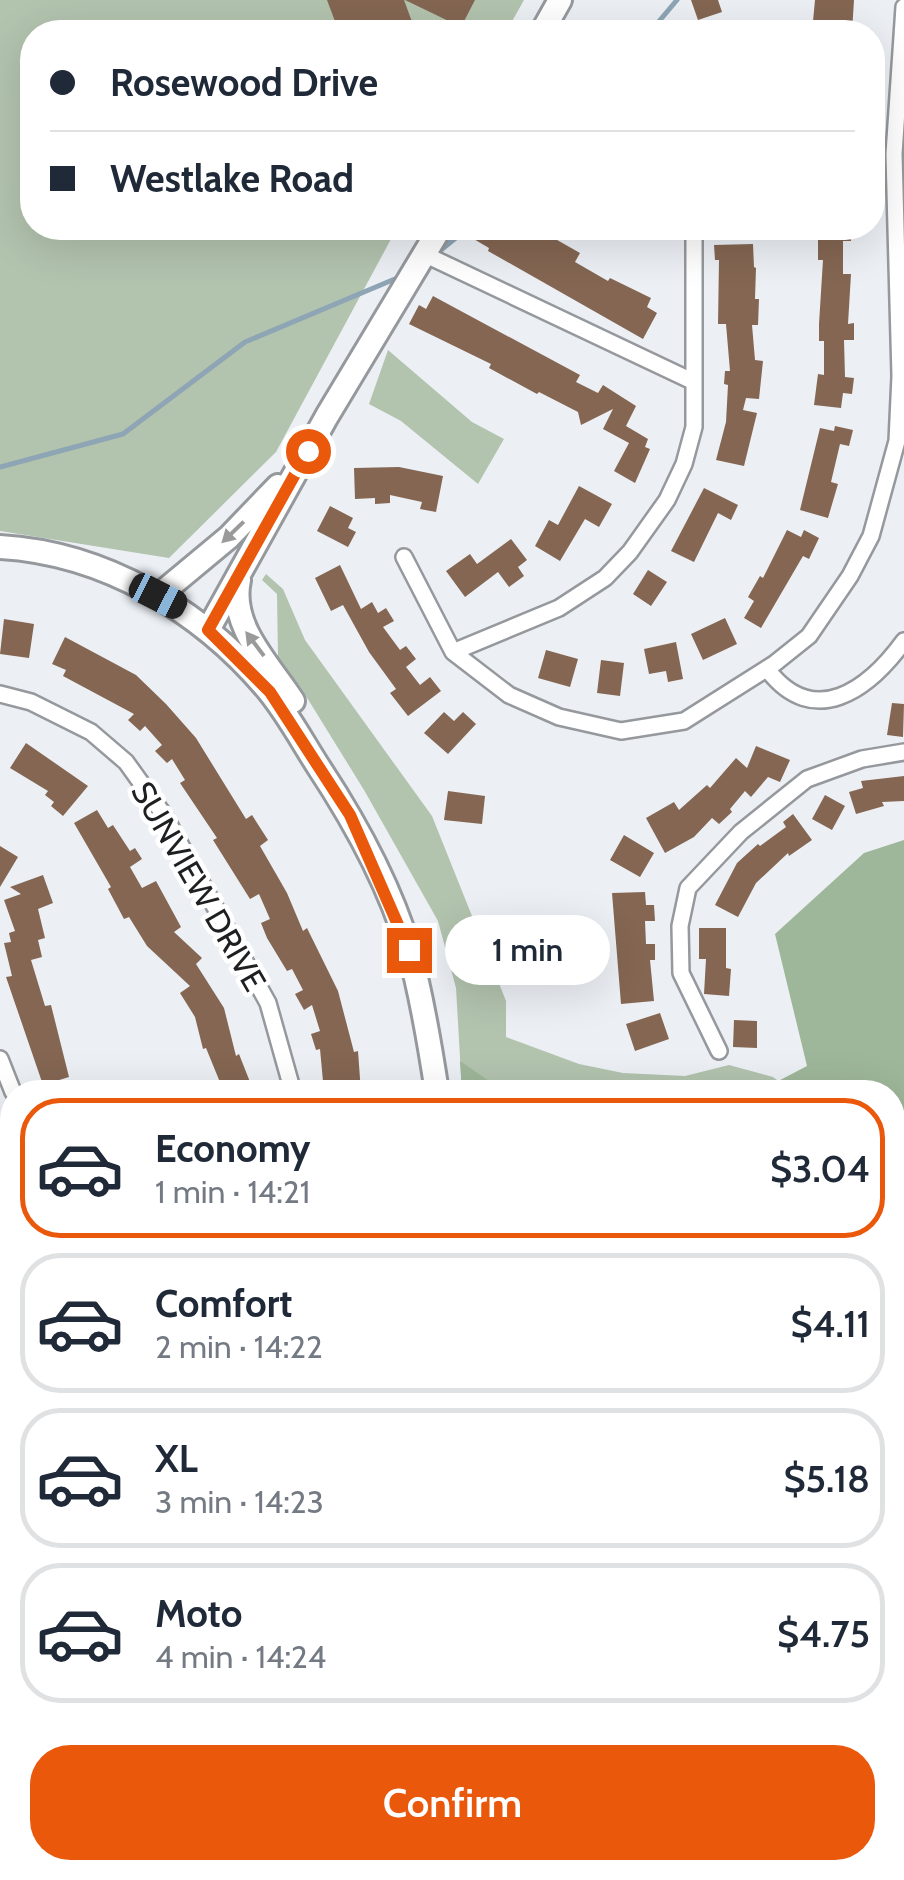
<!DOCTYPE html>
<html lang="en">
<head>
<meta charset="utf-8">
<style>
	:root { --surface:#fff; --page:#f6f6f7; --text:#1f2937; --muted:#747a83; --line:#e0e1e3; --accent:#ea580c }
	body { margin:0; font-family:Cabin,sans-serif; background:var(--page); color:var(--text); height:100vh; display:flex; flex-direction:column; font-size:38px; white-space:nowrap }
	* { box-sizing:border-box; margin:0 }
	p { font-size:32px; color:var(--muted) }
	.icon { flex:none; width:55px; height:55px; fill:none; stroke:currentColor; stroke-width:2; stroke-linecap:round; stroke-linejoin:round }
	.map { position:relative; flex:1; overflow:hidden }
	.side { position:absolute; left:0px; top:1080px; width:905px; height:800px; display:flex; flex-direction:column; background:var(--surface); border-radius:40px 40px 0 0; box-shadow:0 10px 40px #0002 }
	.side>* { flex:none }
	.guide { position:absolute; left:20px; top:20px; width:865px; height:220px; border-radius:40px; box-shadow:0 10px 40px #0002; display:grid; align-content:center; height:220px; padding:0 30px; background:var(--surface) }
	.end { position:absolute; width:45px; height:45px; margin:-22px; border:12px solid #ea580c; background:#fff; box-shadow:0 0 0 5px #fff }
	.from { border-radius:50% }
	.bubble { position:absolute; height:70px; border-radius:35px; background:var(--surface); box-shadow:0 10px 40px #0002; font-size:32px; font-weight:600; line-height:70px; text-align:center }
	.car { position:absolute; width:30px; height:60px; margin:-30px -15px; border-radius:12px; box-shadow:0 0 8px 2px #0007; background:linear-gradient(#222 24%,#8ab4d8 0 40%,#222 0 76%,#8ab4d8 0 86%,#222 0) }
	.guide b { display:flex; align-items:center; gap:35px; height:95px; font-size:38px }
	.guide b+b { border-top:2px solid var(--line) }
	.guide i { width:25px; height:25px; background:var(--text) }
	ul { padding:18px 0 0; list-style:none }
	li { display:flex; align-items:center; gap:30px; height:140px; margin:0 20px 15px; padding:0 10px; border:5px solid var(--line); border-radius:40px }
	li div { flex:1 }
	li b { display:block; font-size:38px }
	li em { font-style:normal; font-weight:600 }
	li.active { border-color:var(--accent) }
	li>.icon { width:90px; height:90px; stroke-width:1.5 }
	.button { display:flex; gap:20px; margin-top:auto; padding:20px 30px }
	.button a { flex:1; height:115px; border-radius:40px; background:var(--accent); color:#fff; font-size:40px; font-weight:600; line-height:115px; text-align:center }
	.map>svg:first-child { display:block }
	.green { fill:#b2c3ae }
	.forest { fill:#9eb699 }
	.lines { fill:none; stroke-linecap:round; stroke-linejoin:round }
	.stream { stroke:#8da5b5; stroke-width:5 }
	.building { fill:#846652 }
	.street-casing { stroke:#95989c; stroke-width:20 }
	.secondary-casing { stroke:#95989c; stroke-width:28 }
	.street { stroke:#fff; stroke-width:15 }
	.secondary { stroke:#fff; stroke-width:22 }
	.oneway { fill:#9a9a9b }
	.route { stroke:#ea580c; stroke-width:12 }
	.labels { text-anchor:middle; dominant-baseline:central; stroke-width:9; stroke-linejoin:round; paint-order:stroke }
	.street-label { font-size:32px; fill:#1e1f21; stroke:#fff }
</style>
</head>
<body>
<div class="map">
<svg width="904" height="1880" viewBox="0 0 904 1880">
	<rect width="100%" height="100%" fill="#ecf0f5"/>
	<path class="green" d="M0,0H524L506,32H32V228H397L276,452L169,558L0,531Z
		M388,350L472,422L504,439L478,484L401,421L369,404Z
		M266,574L283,589L305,640L432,816L506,1001V1037L579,1064L623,1073L685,1076L729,1065L773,1077L793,1092H462L456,988L438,921L364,790L301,688L278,657L277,594L262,580Z
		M628,1868H705L710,1877L706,1880H623Z"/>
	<path class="forest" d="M904,840V1841L892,1830V1092H757L807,1066L775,934L864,853Z
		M460,1061L505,1092H462Z"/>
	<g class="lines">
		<path class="stream" d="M650,32L677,0
			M436,254L468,228
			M0,467L123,434L245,342L402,276"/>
	</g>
	<path class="building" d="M327,0H404L415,30L339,32Z
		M405,0H475L461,27Z
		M691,0H718L722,12L698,20Z
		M815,0H854L852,32H812Z
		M455,228H519L532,234L536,228L580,253L575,262L608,281L610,278L651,298L647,307L657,313L643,339L488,251L489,248Z
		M818,228H851V241H843V274H851L848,324L854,323V340H844L845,377L854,378L852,394L843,393L841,408L814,405L818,374L824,375V341H819V324L823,260H818Z
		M753,244L754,267L756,268L755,299H759L758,325H752L755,360L763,361L759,399L746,398L743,410L757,413L744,466L716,460L726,422L728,385L724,384L725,371H730L726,324H718L719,260H715L714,245Z
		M433,296L580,375L576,382L598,393L603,385L636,406L626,426L648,439L645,447L650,449L635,483L614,471L629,443L603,429L613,409L581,425L578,412L539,392L537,394L489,368L491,364L409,324L419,305L426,309Z
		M835,426L853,430L849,446L840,444L831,482L838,484L828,518L800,510L820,428L834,431Z
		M399,467L443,476L436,512L420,509L422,502L390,495V503L375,504V498L355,499L354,468Z
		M579,486L612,504L599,527L585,519L560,561L535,546L549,520L558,525Z
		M704,488L738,505L731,520L718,513L694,562L671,551Z
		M330,506L353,518L348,528L356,532L348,547L317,531Z
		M787,530L801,537L804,530L819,538L809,559L803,556L761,628L744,618L754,601L748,597L760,576L763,578Z
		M511,539L527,560L518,567L524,576L509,587L498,572L465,597L446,571L470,554L477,564Z
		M340,565L361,609L372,602L378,613L386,608L394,621L383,627L400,650L406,646L416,659L406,667L420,685L430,677L441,691L408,716L390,693L396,689L369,652L343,605L331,611L315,578Z
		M648,570L667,582L651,606L633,594Z
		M725,618L737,644L703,660L691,634Z
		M4,619L34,624L29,658L0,654Z
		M65,637L136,675L166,704L196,738L246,819L252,815L268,840L260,846L287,893L303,931L307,928L338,991L354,1052L358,1051L361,1092H324L320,1049L316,1050L311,1034L320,1031L312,1005L304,1010L295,994L303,990L292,969L287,971L267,938L261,923L270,919L259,894L250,899L213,840L217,838L180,783L185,780L172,759L167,763L155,751L162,745L145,726L140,731L128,720L134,714L63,676L66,670L52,664Z
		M676,642L683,679L668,682L666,671L649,674L644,649Z
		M546,650L578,659L570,687L538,678Z
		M601,660L624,663L620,696L597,693Z
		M892,703L904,704L903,737L887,735Z
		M444,712L454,721L463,712L476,724L448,754L424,733Z
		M26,743L88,786L63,816L51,806L54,802L45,795L48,791L10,768Z
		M756,746L790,760L780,782L768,777L751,797L745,791L730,809L732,812L719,824L712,818L694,837L665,853L646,818L674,802L679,810L707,785L710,788L736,758L747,768Z
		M904,776V801L882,802L884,806L856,814L849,792L863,788L861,781Z
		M448,791L485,796L482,824L444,820Z
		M825,795L845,806L832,830L812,819Z
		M97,810L108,828L113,825L130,851L135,848L142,859L130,867L142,888L156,881L181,927L174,932L202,958L196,964L224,1008L236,1056L239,1054L250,1082L224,1092L206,1048L203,1049L195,1017L180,993L190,986L147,946L129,917L124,919L108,889L111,887L74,823Z
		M793,814L812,840L789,856L788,853L756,883L738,917L715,905L737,863L758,844L760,846L786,827L783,822Z
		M624,835L654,853L640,877L610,860Z
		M0,846L18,857L0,887Z
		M43,875L53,903L38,909L45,938L38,940L42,957L31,960L45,1006L51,1005L69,1077L43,1085L6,977L12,976L4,943L11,942L9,933L15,931L4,900L21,894L10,887Z
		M645,892L646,905H654L655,921H645L646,944H655V960H650L654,1001L621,1004L612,893Z
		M699,928H726V968L731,969L729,996L704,994L706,959H699Z
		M660,1013L669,1039L635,1051L626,1024Z
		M734,1020L757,1021V1048L733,1047Z
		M0,1174L12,1181V1208L0,1233Z
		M0,1399L10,1421L12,1420V1459L0,1465Z
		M0,1593L12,1614V1674L0,1654Z
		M247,1868H293L286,1880H267Z
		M371,1868H425L417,1880H392Z"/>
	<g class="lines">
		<g class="street-casing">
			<path id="street" d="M426,255L692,381
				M404,557L453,652L509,695L559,717L621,731L684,721L774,664L809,636L850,576L871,536L897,441L900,376L894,154L904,7
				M453,652L559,608L605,578L630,552L667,500L684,464L694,427V228
				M767,669C814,731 869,689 904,641
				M0,694L31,702L91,732L126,762L164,815L268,1003L293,1092
				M719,1051L681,973L680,926L688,888L741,832L807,779L862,759L904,752
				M0,1059L13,1092
				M0,1696L12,1714
				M140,1868L152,1880
				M732,1868L742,1880
				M338,1880L351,1868
				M589,1880L596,1868"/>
		</g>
		<g class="secondary-casing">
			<path id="secondary" d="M542,32L560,0
				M0,547C105,553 202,611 268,690C287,713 302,741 318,766C355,822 390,886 409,950C422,996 430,1046 437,1092
				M239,580C229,626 269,664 293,701
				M158,596L229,537L278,486
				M208,630L327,416L440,228
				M892,1848L904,1858"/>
		</g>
		<use href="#street" class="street"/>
		<use href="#secondary" class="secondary"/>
	</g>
	<defs><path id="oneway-solid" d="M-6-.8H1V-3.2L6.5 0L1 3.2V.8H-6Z" transform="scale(2.5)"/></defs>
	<g class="oneway">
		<use href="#oneway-solid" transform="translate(233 532) rotate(136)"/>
		<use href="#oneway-solid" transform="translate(255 644) rotate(-127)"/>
	</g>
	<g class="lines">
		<path class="route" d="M308,451L208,630L270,692L350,815L409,950"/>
	</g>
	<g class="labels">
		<g class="street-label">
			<text transform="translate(199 886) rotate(60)">SUNVIEW DRIVE</text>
		</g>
	</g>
</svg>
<i class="end from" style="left:308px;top:451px"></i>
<i class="end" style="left:409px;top:950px"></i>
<div class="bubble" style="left:445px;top:915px;width:165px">1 min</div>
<i class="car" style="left:158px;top:596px;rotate:117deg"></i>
<div class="guide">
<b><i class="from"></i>Rosewood Drive</b>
<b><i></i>Westlake Road</b>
</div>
<section class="side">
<ul>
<li class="active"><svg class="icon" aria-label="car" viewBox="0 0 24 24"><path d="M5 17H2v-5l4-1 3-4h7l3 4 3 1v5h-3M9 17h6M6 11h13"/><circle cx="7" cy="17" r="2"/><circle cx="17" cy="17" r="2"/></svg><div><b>Economy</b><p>1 min · 14:21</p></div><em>$3.04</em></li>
<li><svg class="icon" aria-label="car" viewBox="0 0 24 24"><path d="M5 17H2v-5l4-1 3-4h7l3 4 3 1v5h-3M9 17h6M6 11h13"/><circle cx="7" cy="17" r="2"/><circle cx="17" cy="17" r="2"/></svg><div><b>Comfort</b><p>2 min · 14:22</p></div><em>$4.11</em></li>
<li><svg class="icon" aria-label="car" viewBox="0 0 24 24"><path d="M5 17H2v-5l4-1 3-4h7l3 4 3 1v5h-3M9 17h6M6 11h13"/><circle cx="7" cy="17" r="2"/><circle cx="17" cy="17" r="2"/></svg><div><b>XL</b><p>3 min · 14:23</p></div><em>$5.18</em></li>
<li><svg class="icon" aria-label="car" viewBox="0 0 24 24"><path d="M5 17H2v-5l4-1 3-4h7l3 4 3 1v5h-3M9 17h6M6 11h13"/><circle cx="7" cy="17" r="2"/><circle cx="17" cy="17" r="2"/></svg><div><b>Moto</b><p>4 min · 14:24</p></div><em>$4.75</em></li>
</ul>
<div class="button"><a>Confirm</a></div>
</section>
</div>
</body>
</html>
